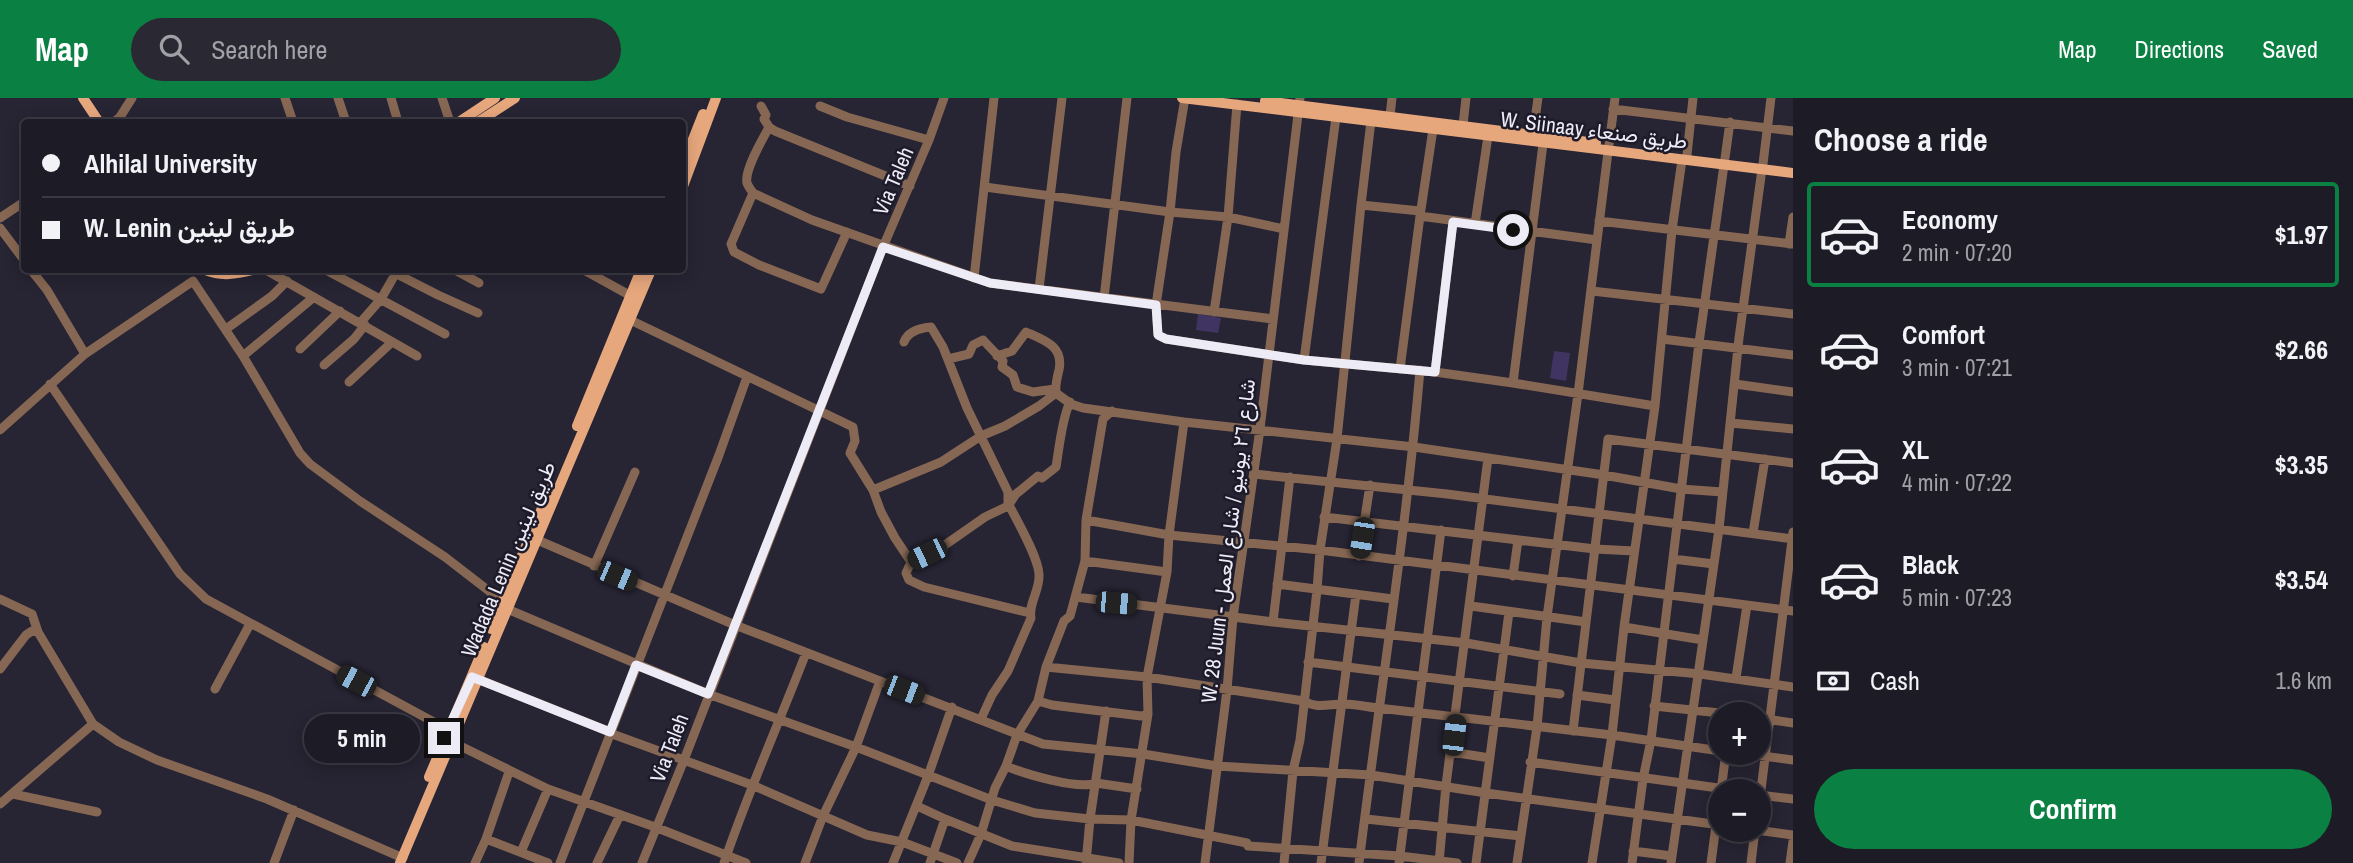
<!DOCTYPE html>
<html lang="en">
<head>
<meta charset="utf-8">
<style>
	:root { --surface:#1d1b26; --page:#2a2832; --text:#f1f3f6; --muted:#a0a1a7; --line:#3b3943; --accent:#0b8043 }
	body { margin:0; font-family:"Archivo Narrow",Vazirmatn,sans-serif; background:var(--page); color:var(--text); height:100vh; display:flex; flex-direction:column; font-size:26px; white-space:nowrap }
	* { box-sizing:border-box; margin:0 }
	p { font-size:23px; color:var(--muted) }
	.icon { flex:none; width:38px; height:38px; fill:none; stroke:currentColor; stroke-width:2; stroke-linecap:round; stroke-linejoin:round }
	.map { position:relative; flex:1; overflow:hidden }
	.sheet { display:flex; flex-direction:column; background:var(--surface); width:560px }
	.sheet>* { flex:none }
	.banner { position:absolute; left:21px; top:21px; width:665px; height:154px; border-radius:7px; box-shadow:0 4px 18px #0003,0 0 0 2px var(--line); display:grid; align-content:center; height:154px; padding:0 21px; background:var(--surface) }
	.controls { position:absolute; left:1708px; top:604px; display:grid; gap:14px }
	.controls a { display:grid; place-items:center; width:63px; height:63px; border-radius:50%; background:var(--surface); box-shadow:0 4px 18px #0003,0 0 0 2px var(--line); font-size:35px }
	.end { position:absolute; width:32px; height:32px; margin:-16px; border:9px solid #edebf6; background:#111; box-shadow:0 0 0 4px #111 }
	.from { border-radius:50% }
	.bubble { position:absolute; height:49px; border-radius:24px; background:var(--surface); box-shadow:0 4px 18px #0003,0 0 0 2px var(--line); font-size:23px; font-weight:700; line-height:49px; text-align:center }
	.car { position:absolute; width:21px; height:42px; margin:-21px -10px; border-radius:9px; box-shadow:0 0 5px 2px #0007; background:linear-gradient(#222 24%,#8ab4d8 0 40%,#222 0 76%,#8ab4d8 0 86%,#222 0) }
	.banner b { display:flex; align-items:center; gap:24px; height:66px; font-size:26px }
	.banner b+b { border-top:2px solid var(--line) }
	.banner i { width:18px; height:18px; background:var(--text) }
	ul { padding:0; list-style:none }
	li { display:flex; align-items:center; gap:21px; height:105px; margin:0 14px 10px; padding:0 7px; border:4px solid transparent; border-radius:7px }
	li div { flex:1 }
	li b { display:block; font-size:26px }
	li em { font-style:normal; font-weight:700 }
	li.selected { border-color:var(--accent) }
	li>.icon { width:63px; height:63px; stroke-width:1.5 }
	h2 { padding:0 21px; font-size:32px; line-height:84px }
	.pay { display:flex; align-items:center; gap:18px; height:77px; padding:0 21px; font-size:26px }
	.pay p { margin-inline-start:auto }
	.primary-button { display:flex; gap:14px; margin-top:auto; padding:14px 21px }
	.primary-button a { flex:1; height:80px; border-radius:42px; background:var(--accent); color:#fff; font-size:28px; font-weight:700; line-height:80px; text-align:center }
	header { display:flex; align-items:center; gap:42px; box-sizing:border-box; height:98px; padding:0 35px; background:var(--accent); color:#fff }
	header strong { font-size:33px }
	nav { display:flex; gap:38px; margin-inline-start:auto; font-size:24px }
	.search { width:490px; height:63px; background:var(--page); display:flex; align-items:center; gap:18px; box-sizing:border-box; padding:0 24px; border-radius:38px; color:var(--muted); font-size:26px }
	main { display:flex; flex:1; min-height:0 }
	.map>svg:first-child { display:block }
	.green { fill:#403562 }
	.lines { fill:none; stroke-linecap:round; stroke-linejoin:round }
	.minor { stroke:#866753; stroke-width:9 }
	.major { stroke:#e7a77d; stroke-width:10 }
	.route { stroke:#edebf6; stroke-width:9 }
	.labels { text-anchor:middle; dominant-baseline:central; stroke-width:5; stroke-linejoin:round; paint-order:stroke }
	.street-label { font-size:21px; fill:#edebf6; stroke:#1d1a29 }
</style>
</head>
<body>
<header>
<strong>Map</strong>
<div class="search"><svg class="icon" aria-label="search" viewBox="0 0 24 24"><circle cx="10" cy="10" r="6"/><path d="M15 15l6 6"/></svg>Search here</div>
<nav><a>Map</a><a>Directions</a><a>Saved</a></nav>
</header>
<main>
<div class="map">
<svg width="1793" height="765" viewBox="0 0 1793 765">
	<rect width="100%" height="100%" fill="#272433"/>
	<path class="green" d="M1198,216L1221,220L1218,235L1196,232Z
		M1554,253L1570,255L1566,283L1550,280Z"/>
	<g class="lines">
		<path class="minor" d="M285,0L293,24
			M338,0L346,24
			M391,0L398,24
			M442,0L450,24
			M1185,0L1176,54L1170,114L1156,207L1158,237L1166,241L1304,262L1435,274L1513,285L1543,46
			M761,8L766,17L764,21L769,29L775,33L910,88
			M820,8L847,19L929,42
			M1613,11L1793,33
			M1390,18L1392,0
			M114,24L120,19L132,0
			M1463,27L1466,0
			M769,29C763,41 744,72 747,85C748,88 751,92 753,95L812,122L990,185L1273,221
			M1533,36L1538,0
			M1609,47L1615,0
			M1687,57L1693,0
			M1725,60L1730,24
			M1763,66L1771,0
			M985,89L1170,114L1228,119L1284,131
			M753,95L731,146L734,154L759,167L821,191L847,134
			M1361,107L1420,113
			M1420,118L1597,142
			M0,120L24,104
			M1599,123L1793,146
			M1475,126L1488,38
			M0,130L24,162
			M1789,146L1793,119
			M266,172L417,258
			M326,172L445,236
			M389,172L438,197L478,215
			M455,172L479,185
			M584,172L631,198
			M974,180L994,0
			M1039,191L1062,0
			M1592,193L1793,216
			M1104,200L1127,0
			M1214,214L1228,119L1237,6
			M624,219L853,329L855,343L850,355L873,392L881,414L895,440L911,464L942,449L985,419L1008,408L1016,396L1038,378L1042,380L1056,369C1059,351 1062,320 1070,304
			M360,225L381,201L397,173
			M226,231L272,198L287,183
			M1662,241L1793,257
			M904,244C908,233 920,230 931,229L943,249L967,310L1008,394V405C1016,421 1039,460 1039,477C1040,492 1028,506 1031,520L1008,573L992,597L981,621
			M300,251L340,213
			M85,256L193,183L243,258L300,355L310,366L360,403L445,459L489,493L507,511L708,596L856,649L992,702L1035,715L1090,721L1131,722L1247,745L1248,748L1400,758L1457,765
			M243,258L314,199
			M997,258L1012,253L1026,234C1044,242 1064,248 1059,272C1057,280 1055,287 1056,295L1071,306L1083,310L1184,324L1414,349L1604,377L1681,391L1722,394
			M948,261L969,256L973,247L983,242L1003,263L1002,269L1013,277L1017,289L1033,294L1055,291
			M1304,262L1336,19
			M324,267L354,241L365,227
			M1400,271L1420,118L1433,31
			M1435,274L1453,124
			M349,284L392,244
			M1513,285L1655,308
			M50,286L180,476L206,501L454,635
			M1735,286L1793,294
			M1731,325L1793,331
			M0,332L85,256L47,192L31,172
			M1254,376L1447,396L1793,441
			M873,392L941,364L981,338L1005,328L1039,308L1056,295
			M1324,419L1595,451L1634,453
			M1086,422L1169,437L1320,452L1793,513
			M1753,435L1765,361
			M535,441L735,527L1043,646L1143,656L1217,668L1371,677L1486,695L1720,727
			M1359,458L1370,387
			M1673,461L1714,466
			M1085,463L1167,474
			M911,464L906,475L909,482L924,489L1030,515
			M594,468L635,374
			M1513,478L1518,442
			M1277,486L1393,501
			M1076,499L1273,524L1466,545L1581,565L1700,576L1793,589
			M0,501L32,516L38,534
			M1471,508L1586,524
			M1273,524L1290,379
			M1624,529L1703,542
			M1308,564L1560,596
			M1046,569L1147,579L1304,603C1317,611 1329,606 1343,606C1355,606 1367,609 1378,610L1612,637L1720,653
			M0,571L26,537L32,533L38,534L93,626L119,644L157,662L267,701L403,760
			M473,579L610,634L615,637L752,687L867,737L902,744L957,765
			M1736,580L1747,507
			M215,591L250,526
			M1577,597L1615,602
			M1038,603L1052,607L1141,618L1148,616
			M1654,608L1729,616
			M1759,620L1793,625
			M1573,633L1608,341L1793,365
			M446,641L548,691L655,729L746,765
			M1451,654L1490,660
			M1732,654L1793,662
			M1530,664L1740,693
			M1006,668C1025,676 1078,692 1096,685L1137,691
			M1721,693L1726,654
			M13,696L97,714
			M1759,697L1793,701
			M0,706L93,626
			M917,708L945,721L1012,748L1119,765
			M1759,708L1793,434
			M1366,721L1521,738
			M1756,732L1793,737
			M486,741L548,765
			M1633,753L1672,758
			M521,754L548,691
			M274,765L294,712
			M475,765L486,741L509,674
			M560,765L719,357L747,279
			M597,765L620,717
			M642,765L684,662L883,149L929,42L944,0
			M724,765C748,694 779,625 806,555
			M805,765L823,718L856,649L880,583
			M893,765L928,678L952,609
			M930,765L945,721
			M968,765L981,736L995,690L1006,668L1017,637L1038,603L1046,569L1064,523L1070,518L1085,463L1086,422L1103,321L1112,313
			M1086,765L1090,721L1106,613
			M1129,765L1131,722L1148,616L1147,579L1167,474L1169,437L1184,324
			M1205,765L1227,592L1233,519L1260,331L1300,0
			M1284,765L1293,673L1300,642L1317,492L1320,452L1337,341L1361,107L1371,23
			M1321,765L1356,496
			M1359,765C1379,601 1406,437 1420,272
			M1399,765L1441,432
			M1439,765L1446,687L1488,360
			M1476,765L1509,514
			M1517,765L1537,629L1547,519L1578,296L1608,54
			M1592,765L1612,637L1624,529L1655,308L1672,132L1682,62
			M1632,765L1643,681L1651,642L1699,245L1724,67
			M1671,765L1719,431L1739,240L1762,71
			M1711,765L1720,697
			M1751,765L1755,732
			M1790,765L1793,743"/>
		<path class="major" d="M83,0L99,24
			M1182,0L1793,75
			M1265,3L1596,45
			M459,24L495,0
			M478,24L515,0
			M682,69L703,16
			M682,91L716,0
			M205,172C222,179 236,176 253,172
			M577,328L641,172
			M491,531L550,391
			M429,679L484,549
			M400,765L651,172"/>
	</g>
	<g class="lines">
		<path class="route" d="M444,640L472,579L610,634L636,567L708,596L883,149L990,185L1156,207L1158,237L1166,241L1304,262L1435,274L1453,124L1513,132"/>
	</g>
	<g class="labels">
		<g class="street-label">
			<text transform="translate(1594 32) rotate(7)">W. Siinaay طريق صنعاء</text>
			<text transform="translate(893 83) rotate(-67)">Via Taleh</text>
			<text transform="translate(1228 443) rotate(-83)">W. 28 Juun - شارع ٢٦ يونيو / شارع العمل</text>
			<text transform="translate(508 461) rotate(-67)">Wadada Lenin طريق لينين</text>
			<text transform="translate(669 650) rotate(-69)">Via Taleh</text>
		</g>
	</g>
</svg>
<div class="controls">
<a>+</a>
<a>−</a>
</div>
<i class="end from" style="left:1513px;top:132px"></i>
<i class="end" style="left:444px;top:640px"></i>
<div class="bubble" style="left:304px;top:616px;width:116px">5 min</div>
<i class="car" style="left:1362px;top:440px;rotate:189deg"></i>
<i class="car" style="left:927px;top:456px;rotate:244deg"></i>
<i class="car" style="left:617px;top:478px;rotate:113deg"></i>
<i class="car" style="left:1116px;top:505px;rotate:95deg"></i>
<i class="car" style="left:356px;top:583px;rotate:298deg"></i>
<i class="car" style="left:904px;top:592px;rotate:111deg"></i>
<i class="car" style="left:1454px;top:637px;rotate:7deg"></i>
<div class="banner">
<b><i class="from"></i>Alhilal University</b>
<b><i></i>W. Lenin طريق لينين</b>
</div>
</div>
<section class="sheet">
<h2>Choose a ride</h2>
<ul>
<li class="selected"><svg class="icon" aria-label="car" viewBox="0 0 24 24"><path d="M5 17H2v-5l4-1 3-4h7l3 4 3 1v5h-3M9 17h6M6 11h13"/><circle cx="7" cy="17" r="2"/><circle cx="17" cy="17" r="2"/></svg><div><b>Economy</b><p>2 min · 07:20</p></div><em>$1.97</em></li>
<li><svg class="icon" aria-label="car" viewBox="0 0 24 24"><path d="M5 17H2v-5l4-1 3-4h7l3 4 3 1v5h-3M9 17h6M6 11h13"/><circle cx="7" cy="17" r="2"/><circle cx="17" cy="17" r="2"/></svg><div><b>Comfort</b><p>3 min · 07:21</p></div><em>$2.66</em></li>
<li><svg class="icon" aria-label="car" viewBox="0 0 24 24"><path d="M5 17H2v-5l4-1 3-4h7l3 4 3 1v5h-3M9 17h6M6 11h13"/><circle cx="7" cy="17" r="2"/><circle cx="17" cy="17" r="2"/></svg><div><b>XL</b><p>4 min · 07:22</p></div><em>$3.35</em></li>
<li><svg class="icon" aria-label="car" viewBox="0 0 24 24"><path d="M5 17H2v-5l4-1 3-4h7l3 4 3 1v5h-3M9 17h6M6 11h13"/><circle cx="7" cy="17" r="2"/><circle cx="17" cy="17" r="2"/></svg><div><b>Black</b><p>5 min · 07:23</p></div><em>$3.54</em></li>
</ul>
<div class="pay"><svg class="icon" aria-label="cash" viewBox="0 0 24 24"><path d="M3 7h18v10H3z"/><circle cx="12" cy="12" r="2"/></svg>Cash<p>1.6 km</p></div>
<div class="primary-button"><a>Confirm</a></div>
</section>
</main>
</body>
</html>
